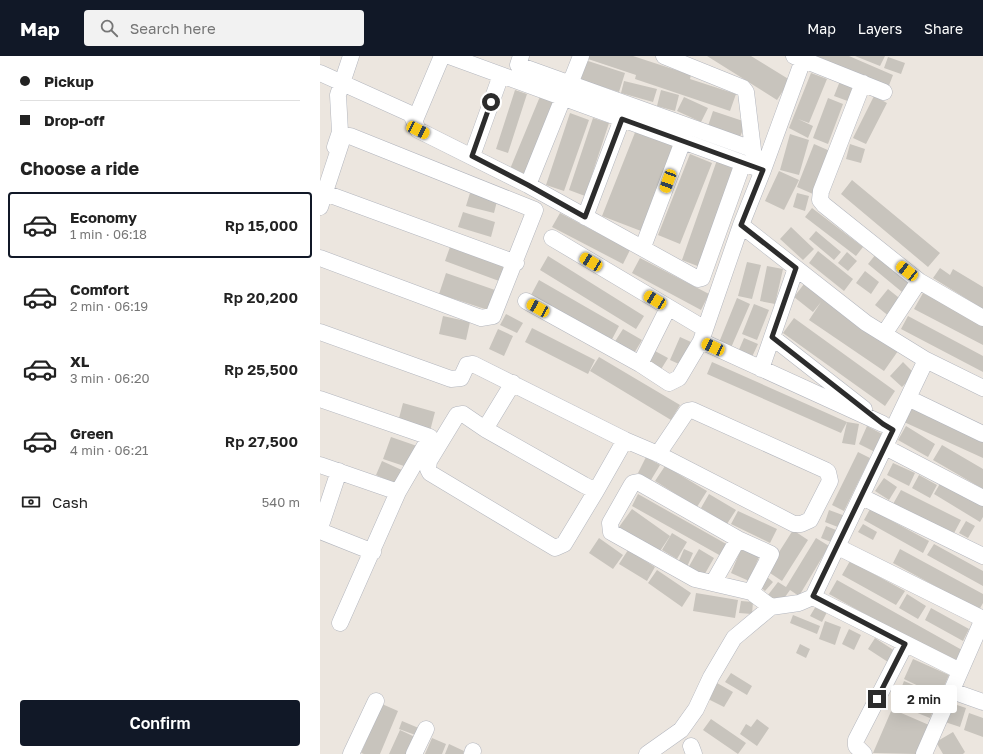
<!DOCTYPE html>
<html lang="en">
<head>
<meta charset="utf-8">
<style>
	:root { --surface:#fff; --page:#f2f2f2; --text:#222; --muted:#767676; --line:#e0e0e0; --accent:#111827 }
	body { margin:0; font-family:"Golos Text",sans-serif; background:var(--page); color:var(--text); height:100vh; display:flex; flex-direction:column; font-size:15px; white-space:nowrap }
	* { box-sizing:border-box; margin:0 }
	p { font-size:13px; color:var(--muted) }
	.icon { flex:none; width:22px; height:22px; fill:none; stroke:currentColor; stroke-width:2; stroke-linecap:round; stroke-linejoin:round }
	.map { position:relative; flex:1; overflow:hidden }
	.panel { display:flex; flex-direction:column; background:var(--surface); width:320px }
	.panel>* { flex:none }
	.top-card { display:grid; align-content:center; height:88px; padding:0 20px; background:var(--surface) }
	.end { position:absolute; width:18px; height:18px; margin:-9px; border:5px solid #2c2c2c; background:#fff; box-shadow:0 0 0 2px #fff }
	.from { border-radius:50% }
	.bubble { position:absolute; height:28px; border-radius:4px; background:var(--surface); box-shadow:0 4px 16px #0002; font-size:13px; font-weight:600; line-height:28px; text-align:center }
	.car { position:absolute; width:12px; height:24px; margin:-12px -6px; border-radius:5px; box-shadow:0 0 3px 1px #0007; background:linear-gradient(#f5c518 24%,#345 0 40%,#f5c518 0 76%,#345 0 86%,#f5c518 0) }
	.top-card b { display:flex; align-items:center; gap:14px; height:38px; font-size:15px }
	.top-card b+b { border-top:1px solid var(--line) }
	.top-card i { width:10px; height:10px; background:var(--text) }
	ul { padding:0; list-style:none }
	li { display:flex; align-items:center; gap:12px; height:66px; margin:0 8px 6px; padding:0 12px; border:2px solid transparent; border-radius:4px }
	li div { flex:1 }
	li b { display:block; font-size:15px }
	li em { font-style:normal; font-weight:600 }
	li.selected { border-color:var(--accent) }
	li>.icon { width:36px; height:36px; stroke-width:1.5 }
	h2 { padding:0 20px; font-size:18px; line-height:48px }
	.pay { display:flex; align-items:center; gap:10px; height:44px; padding:0 20px; font-size:15px }
	.pay p { margin-inline-start:auto }
	.cta { display:flex; gap:8px; margin-top:auto; padding:8px 20px }
	.cta a { flex:1; height:46px; border-radius:4px; background:var(--accent); color:#fff; font-size:16px; font-weight:600; line-height:46px; text-align:center }
	header { display:flex; align-items:center; gap:24px; box-sizing:border-box; height:56px; padding:0 20px; background:var(--accent); color:#fff }
	header strong { font-size:19px }
	nav { display:flex; gap:22px; margin-inline-start:auto; font-size:14px }
	.search { width:280px; height:36px; background:var(--page); display:flex; align-items:center; gap:10px; box-sizing:border-box; padding:0 14px; border-radius:4px; color:var(--muted); font-size:15px }
	main { display:flex; flex:1; min-height:0 }
	.map>svg:first-child { display:block }
	.building { fill:#c8c4bd }
	.lines { fill:none; stroke-linecap:round; stroke-linejoin:round }
	.minor-casing { stroke:#b3b6be; stroke-width:17 }
	.minor { stroke:#fff; stroke-width:16 }
	.route { stroke:#2c2c2c; stroke-width:5 }
</style>
</head>
<body>
<header>
<strong>Map</strong>
<div class="search"><svg class="icon" aria-label="search" viewBox="0 0 24 24"><circle cx="10" cy="10" r="6"/><path d="M15 15l6 6"/></svg>Search here</div>
<nav><a>Map</a><a>Layers</a><a>Share</a></nav>
</header>
<main>
<section class="panel">
<div class="top-card">
<b><i class="from"></i>Pickup</b>
<b><i></i>Drop-off</b>
</div>
<h2>Choose a ride</h2>
<ul>
<li class="selected"><svg class="icon" aria-label="car" viewBox="0 0 24 24"><path d="M5 17H2v-5l4-1 3-4h7l3 4 3 1v5h-3M9 17h6M6 11h13"/><circle cx="7" cy="17" r="2"/><circle cx="17" cy="17" r="2"/></svg><div><b>Economy</b><p>1 min · 06:18</p></div><em>Rp 15,000</em></li>
<li><svg class="icon" aria-label="car" viewBox="0 0 24 24"><path d="M5 17H2v-5l4-1 3-4h7l3 4 3 1v5h-3M9 17h6M6 11h13"/><circle cx="7" cy="17" r="2"/><circle cx="17" cy="17" r="2"/></svg><div><b>Comfort</b><p>2 min · 06:19</p></div><em>Rp 20,200</em></li>
<li><svg class="icon" aria-label="car" viewBox="0 0 24 24"><path d="M5 17H2v-5l4-1 3-4h7l3 4 3 1v5h-3M9 17h6M6 11h13"/><circle cx="7" cy="17" r="2"/><circle cx="17" cy="17" r="2"/></svg><div><b>XL</b><p>3 min · 06:20</p></div><em>Rp 25,500</em></li>
<li><svg class="icon" aria-label="car" viewBox="0 0 24 24"><path d="M5 17H2v-5l4-1 3-4h7l3 4 3 1v5h-3M9 17h6M6 11h13"/><circle cx="7" cy="17" r="2"/><circle cx="17" cy="17" r="2"/></svg><div><b>Green</b><p>4 min · 06:21</p></div><em>Rp 27,500</em></li>
</ul>
<div class="pay"><svg class="icon" aria-label="cash" viewBox="0 0 24 24"><path d="M3 7h18v10H3z"/><circle cx="12" cy="12" r="2"/></svg>Cash<p>540 m</p></div>
<div class="cta"><a>Confirm</a></div>
</section>
<div class="map">
<svg width="663" height="698" viewBox="0 0 663 698">
	<rect width="100%" height="100%" fill="#ece6df"/>
	<path class="building" d="M266,0H313L371,19L370,23L416,38L410,55L315,23L316,19L265,2Z
		M387,0H431L470,24L457,44Z
		M491,0H529L573,19L568,32Z
		M535,0H565L560,10Z
		M568,1L585,7L581,18L564,12Z
		M265,4L305,17L299,36L258,23Z
		M491,17L507,23L489,67L478,63L493,70L488,82L469,72Z
		M304,25L337,33L333,46L301,37Z
		M520,25L538,32L533,47L514,40Z
		M195,34L207,38L188,97L176,93Z
		M341,34L359,39L355,55L337,50Z
		M221,38L234,44L204,119L190,113Z
		M554,40L567,47L546,88L533,82Z
		M364,41L388,52L381,66L357,55Z
		M508,42L523,48L508,88L493,82Z
		M393,55L426,66L420,81L388,70Z
		M250,57L269,64L244,135L226,129Z
		M273,62L289,67L265,140L249,134Z
		M316,74L355,90L321,175L282,160Z
		M470,78L489,84L479,119L460,114Z
		M494,88L510,95L493,138L477,131Z
		M530,88L545,93L541,107L526,103Z
		M370,98L392,107L360,188L338,179Z
		M397,104L416,111L380,211L362,204Z
		M459,115L479,124L464,154L445,145Z
		M532,124L620,197L608,211L521,138Z
		M150,137L177,145L174,157L146,150Z
		M477,137L489,140L485,155L473,151Z
		M492,152L543,191L536,200L485,161Z
		M143,156L175,166L171,181L138,171Z
		M240,157L310,194L303,208L232,171Z
		M471,171L494,193L483,204L460,183Z
		M496,175L521,196L514,204L489,183Z
		M130,191L184,211L179,225L125,205Z
		M498,195L533,223L524,235L489,207Z
		M527,196L537,205L528,215L518,207Z
		M556,198L590,226L582,236L548,208Z
		M228,200L324,260L316,273L220,214Z
		M320,202L389,238L381,254L312,217Z
		M427,206L441,209L432,243L418,240Z
		M447,210L463,213L455,248L440,245Z
		M620,212L630,219L633,213L663,231V253L613,222Z
		M545,215L559,226L551,238L536,227Z
		M126,217L175,234L168,254L119,238Z
		M219,224L299,270L290,287L210,241Z
		M484,228L578,295L564,315L489,264L501,246L493,256L474,241Z
		M568,233L583,245L570,261L555,249Z
		M603,237L663,268V289L594,253Z
		M417,242L430,248L410,294L398,289Z
		M434,248L449,254L437,284L422,278Z
		M186,258L203,267L197,277L180,269Z
		M123,260L150,266L146,284L119,278Z
		M588,260L663,300V316L581,273Z
		M474,262L575,335L565,350L463,277Z
		M212,272L275,304L268,318L205,286Z
		M178,273L193,280L184,300L169,293Z
		M303,273L322,284L313,299L294,287Z
		M360,281L371,286L361,309L350,304Z
		M424,282L438,288L431,303L418,296Z
		M335,295L348,302L340,315L328,308Z
		M279,301L360,349L351,364L270,315Z
		M392,306L527,366L539,368L535,389L522,387L527,366L521,377L387,318Z
		M583,306L595,318L582,331L570,320Z
		M83,347L115,356L110,375L78,366Z
		M591,351L663,384V402L584,366Z
		M547,370L564,379L555,396L539,388Z
		M586,370L615,388L608,401L578,384Z
		M71,381L97,390L90,412L63,403Z
		M622,389L663,413V433L613,404Z
		M538,396L550,402L524,455L512,449Z
		M326,401L340,409L331,424L318,417Z
		M62,405L84,415L78,429L56,419Z
		M573,407L595,417L589,430L567,419Z
		M345,410L387,435L377,451L335,425Z
		M599,419L617,429L610,442L592,432Z
		M564,422L577,431L569,444L555,435Z
		M622,424L663,449V461L660,466L614,438Z
		M581,434L641,464L633,479L573,448Z
		M318,438L408,489L401,500L312,450Z
		M389,438L416,454L407,468L381,452Z
		M312,453L350,480L338,498L299,471Z
		M550,453L609,485L603,497L544,464Z
		M509,454L528,461L523,473L505,466Z
		M418,455L457,473L450,487L411,468Z
		M646,465L655,470L648,482L639,477Z
		M543,468L557,476L553,484L538,476Z
		M506,470L516,474L511,486L501,482Z
		M473,474L488,484L462,525L447,515Z
		M352,477L367,486L357,503L342,494Z
		M279,482L303,499L293,513L269,497Z
		M496,482L509,490L479,540L470,534L460,548L448,539L458,526L466,531Z
		M614,488L663,515V530L607,499Z
		M364,493L373,497L367,511L358,507Z
		M379,493L394,502L383,521L368,512Z
		M421,493L439,501L429,525L411,517Z
		M580,493L663,538V547L659,554L573,507Z
		M308,494L335,511L327,525L299,508Z
		M530,505L585,535L576,549L522,519Z
		M337,514L371,537L362,551L328,527Z
		M446,520L453,526L445,535L438,529Z
		M517,524L642,594L634,608L509,538Z
		M376,537L418,544L415,562L373,555Z
		M587,538L606,550L598,563L579,552Z
		M421,545L433,546L432,558L419,557Z
		M496,550L507,556L502,566L490,560Z
		M611,552L649,573L643,585L605,564Z
		M473,559L500,570L497,578L470,567Z
		M505,565L521,571L515,589L499,583Z
		M529,573L541,579L534,594L522,588Z
		M555,582L575,595L568,606L548,593Z
		M480,588L490,593L486,602L476,597Z
		M593,603L629,619L610,662L575,648L584,625L613,637L584,623Z
		M411,617L432,630L427,639L405,626Z
		M397,627L413,636L404,651L388,643Z
		M631,647L646,652L640,671L625,666Z
		M62,648L78,655L60,698H44L41,697Z
		M572,653L609,669L596,698L553,697Z
		M649,657L663,662V681L644,674Z
		M391,663L426,687L418,698L383,674Z
		M437,663L449,672L437,690L420,678L426,668L431,671Z
		M82,665L101,673L98,680L79,673Z
		M80,674L95,681L88,698H69Z
		M633,676L645,696L643,698H623L616,686Z
		M112,682L126,688L122,698H105Z
		M129,688L144,695L143,698H125Z"/>
	<g class="lines">
		<g class="minor-casing">
			<path id="minor" d="M129,0L434,111
				M201,0L198,9L432,93
				M344,0L423,32L426,36L434,102
				M474,0L564,36
				M0,17L91,58L98,74L208,129L378,223L382,222L423,107
				M543,27L501,135L500,144L504,149L599,225L663,262
				M250,28L261,0
				M95,64L122,0
				M15,91L20,76L18,39L31,0
				M152,100L181,19
				M208,129L243,42
				M5,137L196,207
				M0,151L22,84L24,80H30L215,154L173,260L161,262L0,202
				M265,161L302,63
				M421,169L546,267L606,304L663,332
				M232,182L385,273
				M323,191L363,85
				M206,245L320,308L349,327L359,322L381,285L421,169L443,114L483,4
				M0,276L131,323L141,322L147,309L153,308L305,384L338,398L474,468H481L490,464L510,425L508,416L505,414L372,354L367,355L338,398
				M564,278L599,225
				M452,281L544,353
				M381,285L563,368
				M320,308L348,252
				M441,313L476,212
				M193,327L165,373L264,429L276,435L305,384
				M588,342L663,378
				M0,343L110,381L78,436L20,567
				M165,373L143,358L137,359L109,405L108,413L110,417L235,492L244,488L276,435
				M565,391L663,442
				M0,409L78,436
				M542,441L663,500
				M0,472L19,415
				M0,475L53,496
				M518,491L663,563
				M393,527L418,483
				M431,536L451,498L418,483L318,426L313,427L311,430L290,467L291,476L375,523L431,536L451,551
				M493,541L606,304
				M632,635L663,646
				M371,690L374,698
				M31,698L56,645
				M94,698L106,673
				M152,698L153,695
				M327,698L361,674L376,653L391,621L414,582L451,551L479,547L493,541L640,615
				M544,698L536,690V684L585,589
				M604,698L663,563"/>
		</g>
		<use href="#minor" class="minor"/>
	</g>
	<g class="lines">
		<path class="route" d="M171,46L152,100L208,129L265,161L302,63L443,114L421,169L476,212L452,281L563,368L573,374L493,540L585,588L557,643"/>
	</g>
</svg>
<i class="end from" style="left:171px;top:46px"></i>
<i class="end" style="left:557px;top:643px"></i>
<div class="bubble" style="left:571px;top:629px;width:66px">2 min</div>
<i class="car" style="left:98px;top:74px;rotate:116deg"></i>
<i class="car" style="left:348px;top:125px;rotate:200deg"></i>
<i class="car" style="left:271px;top:206px;rotate:301deg"></i>
<i class="car" style="left:587px;top:215px;rotate:308deg"></i>
<i class="car" style="left:335px;top:244px;rotate:301deg"></i>
<i class="car" style="left:218px;top:252px;rotate:299deg"></i>
<i class="car" style="left:393px;top:291px;rotate:295deg"></i>
</div>
</main>
</body>
</html>
